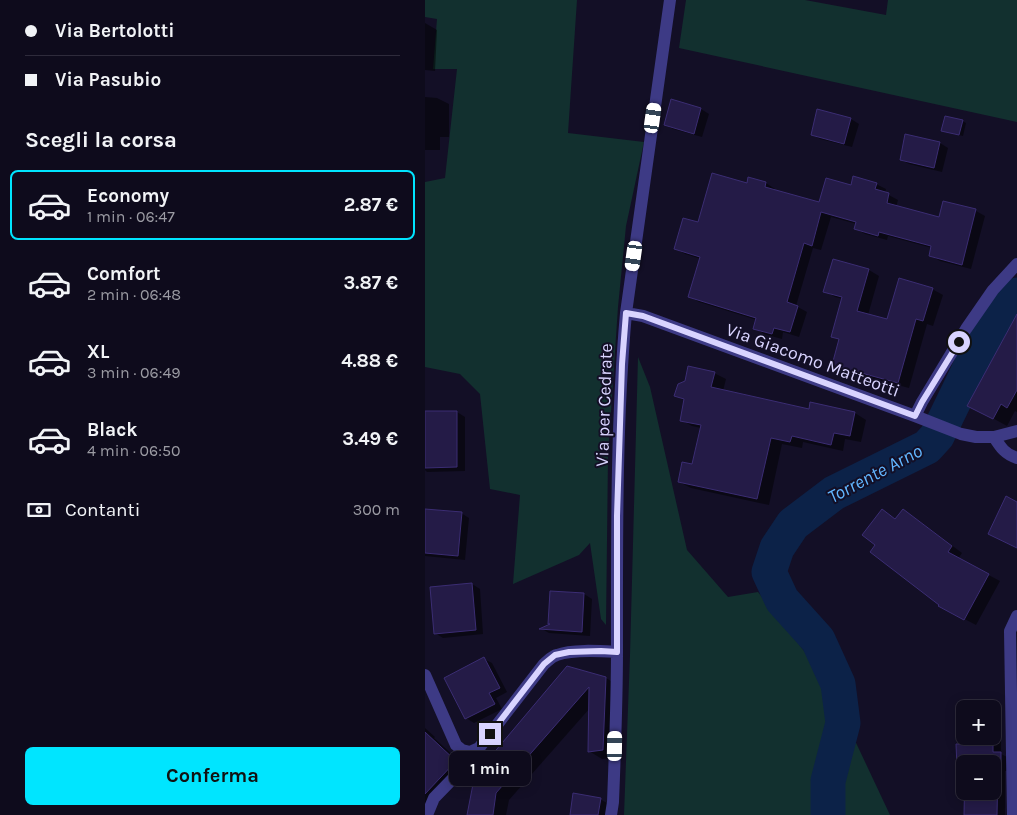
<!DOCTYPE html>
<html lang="it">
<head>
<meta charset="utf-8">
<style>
	:root { --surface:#0e0b1c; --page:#171425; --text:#f1f3f6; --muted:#9b9ba3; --line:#2e2b3b; --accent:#00e5ff }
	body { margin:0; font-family:Karla,sans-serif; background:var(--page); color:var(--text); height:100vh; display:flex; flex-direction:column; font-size:19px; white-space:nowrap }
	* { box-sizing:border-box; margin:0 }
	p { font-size:16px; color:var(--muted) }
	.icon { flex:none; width:28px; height:28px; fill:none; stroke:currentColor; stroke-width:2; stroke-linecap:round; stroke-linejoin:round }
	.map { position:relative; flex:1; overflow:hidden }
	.details { display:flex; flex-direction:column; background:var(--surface); width:425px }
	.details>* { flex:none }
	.banner { display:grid; align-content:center; height:110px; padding:0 25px; background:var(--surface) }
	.fabs { position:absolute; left:531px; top:700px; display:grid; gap:10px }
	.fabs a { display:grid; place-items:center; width:45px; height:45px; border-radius:8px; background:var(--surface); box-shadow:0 2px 12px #0003,0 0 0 1px var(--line); font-size:25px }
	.end { position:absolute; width:22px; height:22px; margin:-11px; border:6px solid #d9d4ff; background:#111; box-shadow:0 0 0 2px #111 }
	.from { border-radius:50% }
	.bubble { position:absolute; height:35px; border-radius:8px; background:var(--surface); box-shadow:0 2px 12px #0003,0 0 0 1px var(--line); font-size:16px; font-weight:700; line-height:35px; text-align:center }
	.car { position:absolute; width:15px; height:30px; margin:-15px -8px; border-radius:6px; box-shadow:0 0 4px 1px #0007; background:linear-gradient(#fff 24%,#345 0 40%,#fff 0 76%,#345 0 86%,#fff 0) }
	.banner b { display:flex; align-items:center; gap:18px; height:48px; font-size:19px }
	.banner b+b { border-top:1px solid var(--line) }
	.banner i { width:12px; height:12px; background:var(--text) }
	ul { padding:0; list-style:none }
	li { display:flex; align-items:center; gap:15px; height:70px; margin:0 10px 8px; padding:0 15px; border:2px solid transparent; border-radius:8px }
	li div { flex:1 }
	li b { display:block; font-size:19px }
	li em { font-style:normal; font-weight:700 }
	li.current { border-color:var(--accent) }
	li>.icon { width:45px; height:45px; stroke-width:1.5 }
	h2 { padding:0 25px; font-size:22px; line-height:60px }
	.pay { display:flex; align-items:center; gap:12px; height:55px; padding:0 25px; font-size:19px }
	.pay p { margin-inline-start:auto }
	.action { display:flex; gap:10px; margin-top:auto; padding:10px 25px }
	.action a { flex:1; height:58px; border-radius:8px; background:var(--accent); color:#111; font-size:20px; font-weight:700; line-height:58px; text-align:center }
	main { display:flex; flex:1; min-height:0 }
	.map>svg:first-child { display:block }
	.green { fill:#12302f }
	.shadow { fill:#0007 }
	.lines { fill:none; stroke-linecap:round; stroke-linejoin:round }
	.river { stroke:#0c2248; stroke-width:35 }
	.building { fill:#241b47; stroke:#3b2d73; fill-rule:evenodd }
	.minor { stroke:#3d3a85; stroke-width:12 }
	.route { stroke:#d9d4ff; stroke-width:6 }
	.labels { text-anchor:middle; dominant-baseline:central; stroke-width:4; stroke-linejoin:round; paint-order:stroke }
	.street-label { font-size:18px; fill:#d9d4ff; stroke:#130f26 }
	.water-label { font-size:19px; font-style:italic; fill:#62b6ff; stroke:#130f26 }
</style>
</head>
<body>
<main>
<section class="details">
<div class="banner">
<b><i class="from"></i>Via Bertolotti</b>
<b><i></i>Via Pasubio</b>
</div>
<h2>Scegli la corsa</h2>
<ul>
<li class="current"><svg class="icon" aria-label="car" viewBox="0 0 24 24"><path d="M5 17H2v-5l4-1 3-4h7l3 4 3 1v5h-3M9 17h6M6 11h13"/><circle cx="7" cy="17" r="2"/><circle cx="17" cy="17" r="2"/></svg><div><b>Economy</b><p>1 min · 06:47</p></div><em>2.87 €</em></li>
<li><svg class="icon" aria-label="car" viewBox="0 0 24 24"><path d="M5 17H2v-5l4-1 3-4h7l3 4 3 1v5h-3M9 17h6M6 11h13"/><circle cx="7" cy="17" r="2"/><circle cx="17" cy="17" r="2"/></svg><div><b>Comfort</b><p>2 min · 06:48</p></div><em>3.87 €</em></li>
<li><svg class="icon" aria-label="car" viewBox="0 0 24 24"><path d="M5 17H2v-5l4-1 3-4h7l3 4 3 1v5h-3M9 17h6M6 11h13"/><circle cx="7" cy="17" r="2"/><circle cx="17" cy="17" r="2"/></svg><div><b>XL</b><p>3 min · 06:49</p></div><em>4.88 €</em></li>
<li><svg class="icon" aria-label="car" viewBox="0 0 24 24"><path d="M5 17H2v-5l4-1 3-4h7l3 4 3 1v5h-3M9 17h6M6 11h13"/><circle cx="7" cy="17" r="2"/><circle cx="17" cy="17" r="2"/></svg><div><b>Black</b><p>4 min · 06:50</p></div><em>3.49 €</em></li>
</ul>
<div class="pay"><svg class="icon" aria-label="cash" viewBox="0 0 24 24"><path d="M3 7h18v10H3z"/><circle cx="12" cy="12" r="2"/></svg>Contanti<p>300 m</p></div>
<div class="action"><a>Conferma</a></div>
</section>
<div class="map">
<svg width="592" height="815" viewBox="0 0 592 815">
	<rect width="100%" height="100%" fill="#130f26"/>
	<path class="green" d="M0,0H152L143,133L219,142L201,226L193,307L183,456L181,625L176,619L165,543L154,555L88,584L95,495L65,489L55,394L35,374L0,367V182L20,178L32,69H8L12,19L0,17Z
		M261,0H380L461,15L463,0H592V122L254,48Z
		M213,357L225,387L262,550L303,597L333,592L401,679L465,815H199L205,655Z"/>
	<path class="shadow" d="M0,23L12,30L10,71L0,70Z
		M0,97L12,98L24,104V137H15V150H0Z
		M247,101L276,109L284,114L277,137L248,129L240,125Z
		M426,119L434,124L427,147L395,139L387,134Z
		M537,121L541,123L538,136L521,132L518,130Z
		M481,136L515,143L523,148L517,172L484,164L476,160Z
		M324,179L341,183L350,189L349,191L395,204L427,187L451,184L461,189L460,193L473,200L471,207L515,219L519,202L551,211L560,216L546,269L515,261L505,255L507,248L463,236L462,240L440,234L431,229L432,224L406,217L396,250L388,248L371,306L382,312L374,337L358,332L357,339L339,334L330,328L332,320L274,302L265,297L276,259L260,254L251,249L274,224L323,184Z
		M409,260L444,270L454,276L443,315L462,320L507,289L518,295L508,326L502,324L484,388L419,371L408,365L415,340L408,336L418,299L410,297L400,291Z
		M592,318V412L590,411L582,426L544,405Z
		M289,373L301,379L298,391L385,410L430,413L441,420L436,442L420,439L418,451L378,442L377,448L357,444L344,505L266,488L254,482L268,465L276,428L267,426L256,420L260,401L250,395Z
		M0,412H32L40,417V471L2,472L0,470Z
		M0,510L36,513L44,518L40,560L0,556Z
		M457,510L471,519L478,510L489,517L537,553L533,559L575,581L551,625L526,612L452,545Z
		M47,584L55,589L58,634L18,638L10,633Z
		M159,594L167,599L165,636L124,633L117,629L126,625L124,623Z
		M59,659L67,663L82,692L71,698L77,709L49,723L41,718Z
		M143,667L181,678L194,686L191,757L177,759L164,751L165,708L84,800L81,815H43Z
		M0,728L10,737L9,738L41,767L0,811Z
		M568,733L576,737V754L584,758V771H580V815H540L568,791V764H540V770L533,766L568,736Z
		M175,799L187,806L186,815H146Z"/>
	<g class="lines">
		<path class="river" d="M403,815V781L418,723L413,684L393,640L357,600L344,572L352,548L368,524L409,493L502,447L512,436L560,337L592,295"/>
	</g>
	<path class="building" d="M246,99L276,108L269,134L239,125Z
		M392,109L426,118L419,144L386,135Z
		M520,116L538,120L534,135L516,131Z
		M480,134L515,142L509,168L475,160Z
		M287,173L322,183L323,177L341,182L340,187L394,202L401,178L426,185L428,176L452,183L450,189L464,193L462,203L514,217L518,201L551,209L537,265L504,256L506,246L454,232L453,236L429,229L431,222L396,212L387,246L379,243L362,302L373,306L365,332L349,328L347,334L328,329L331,318L263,297L275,257L249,249L258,218L273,222Z
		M408,259L444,269L432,311L462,319L474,278L508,288L498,321L491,319L473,383L407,365L414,339L406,337L417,297L398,292Z
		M592,314V390L582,408L576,404L568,419L542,406Z
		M263,366L290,372L286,387L384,409L385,402L430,412L425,436L409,433L406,445L367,436L365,442L346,438L332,499L253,482L257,462L267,464L276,425L255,421L259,399L249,396L253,384L260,381Z
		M0,411H32V467L0,468Z
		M581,496L592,502V548L563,534Z
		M0,509L37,512L33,556L0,553Z
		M457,509L470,519L478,509L527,546L523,552L564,574L539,620L513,606L514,605L445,552L450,545L437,535Z
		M47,583L51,630L9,634L5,587Z
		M125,591L159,593L157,632L114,629L125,624H123Z
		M59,657L75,688L64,693L70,704L40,719L19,678Z
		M142,666L181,677L178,750L163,752L164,687L71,793L68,815H42L49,779L56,768Z
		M539,731L540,736H568V731V752H576V767H573L572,815H539L540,767H532L531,744H540ZM540,764H568V791H540Z
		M0,732L31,761L0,794Z
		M148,793L176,798L173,815H145Z"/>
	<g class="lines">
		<path class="minor" d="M201,313L218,316L490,416L536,434L551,437H569L592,431
			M490,416L497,402L541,329L568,290L592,264
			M569,437C576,448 580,454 592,458
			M0,675L31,745L37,750L45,752
			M2,815L9,798L42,764L45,752L54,748L119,664C123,661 127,656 132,655C147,649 175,651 192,652
			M186,815L188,802C190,751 192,701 192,650C192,538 191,425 201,313L245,0
			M588,815L585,631L592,616"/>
	</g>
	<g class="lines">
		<path class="route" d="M65,734L119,664L130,655L144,652L176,651L192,652V516L197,364L201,313L218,316L490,416L497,402L534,342"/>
	</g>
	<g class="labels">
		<g class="street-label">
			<text transform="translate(388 360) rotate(20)">Via Giacomo Matteotti</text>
			<text transform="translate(179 405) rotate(-88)">Via per Cedrate</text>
		</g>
		<g class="water-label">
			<text transform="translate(450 474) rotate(-28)">Torrente Arno</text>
		</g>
	</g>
</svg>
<div class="fabs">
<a>+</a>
<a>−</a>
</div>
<i class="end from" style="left:534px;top:342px"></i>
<i class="end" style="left:65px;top:734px"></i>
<div class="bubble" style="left:24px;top:751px;width:82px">1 min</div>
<i class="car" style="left:228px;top:118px;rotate:8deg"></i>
<i class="car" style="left:209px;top:256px;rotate:188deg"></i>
<i class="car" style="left:190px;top:746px;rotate:1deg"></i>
</div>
</main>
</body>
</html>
